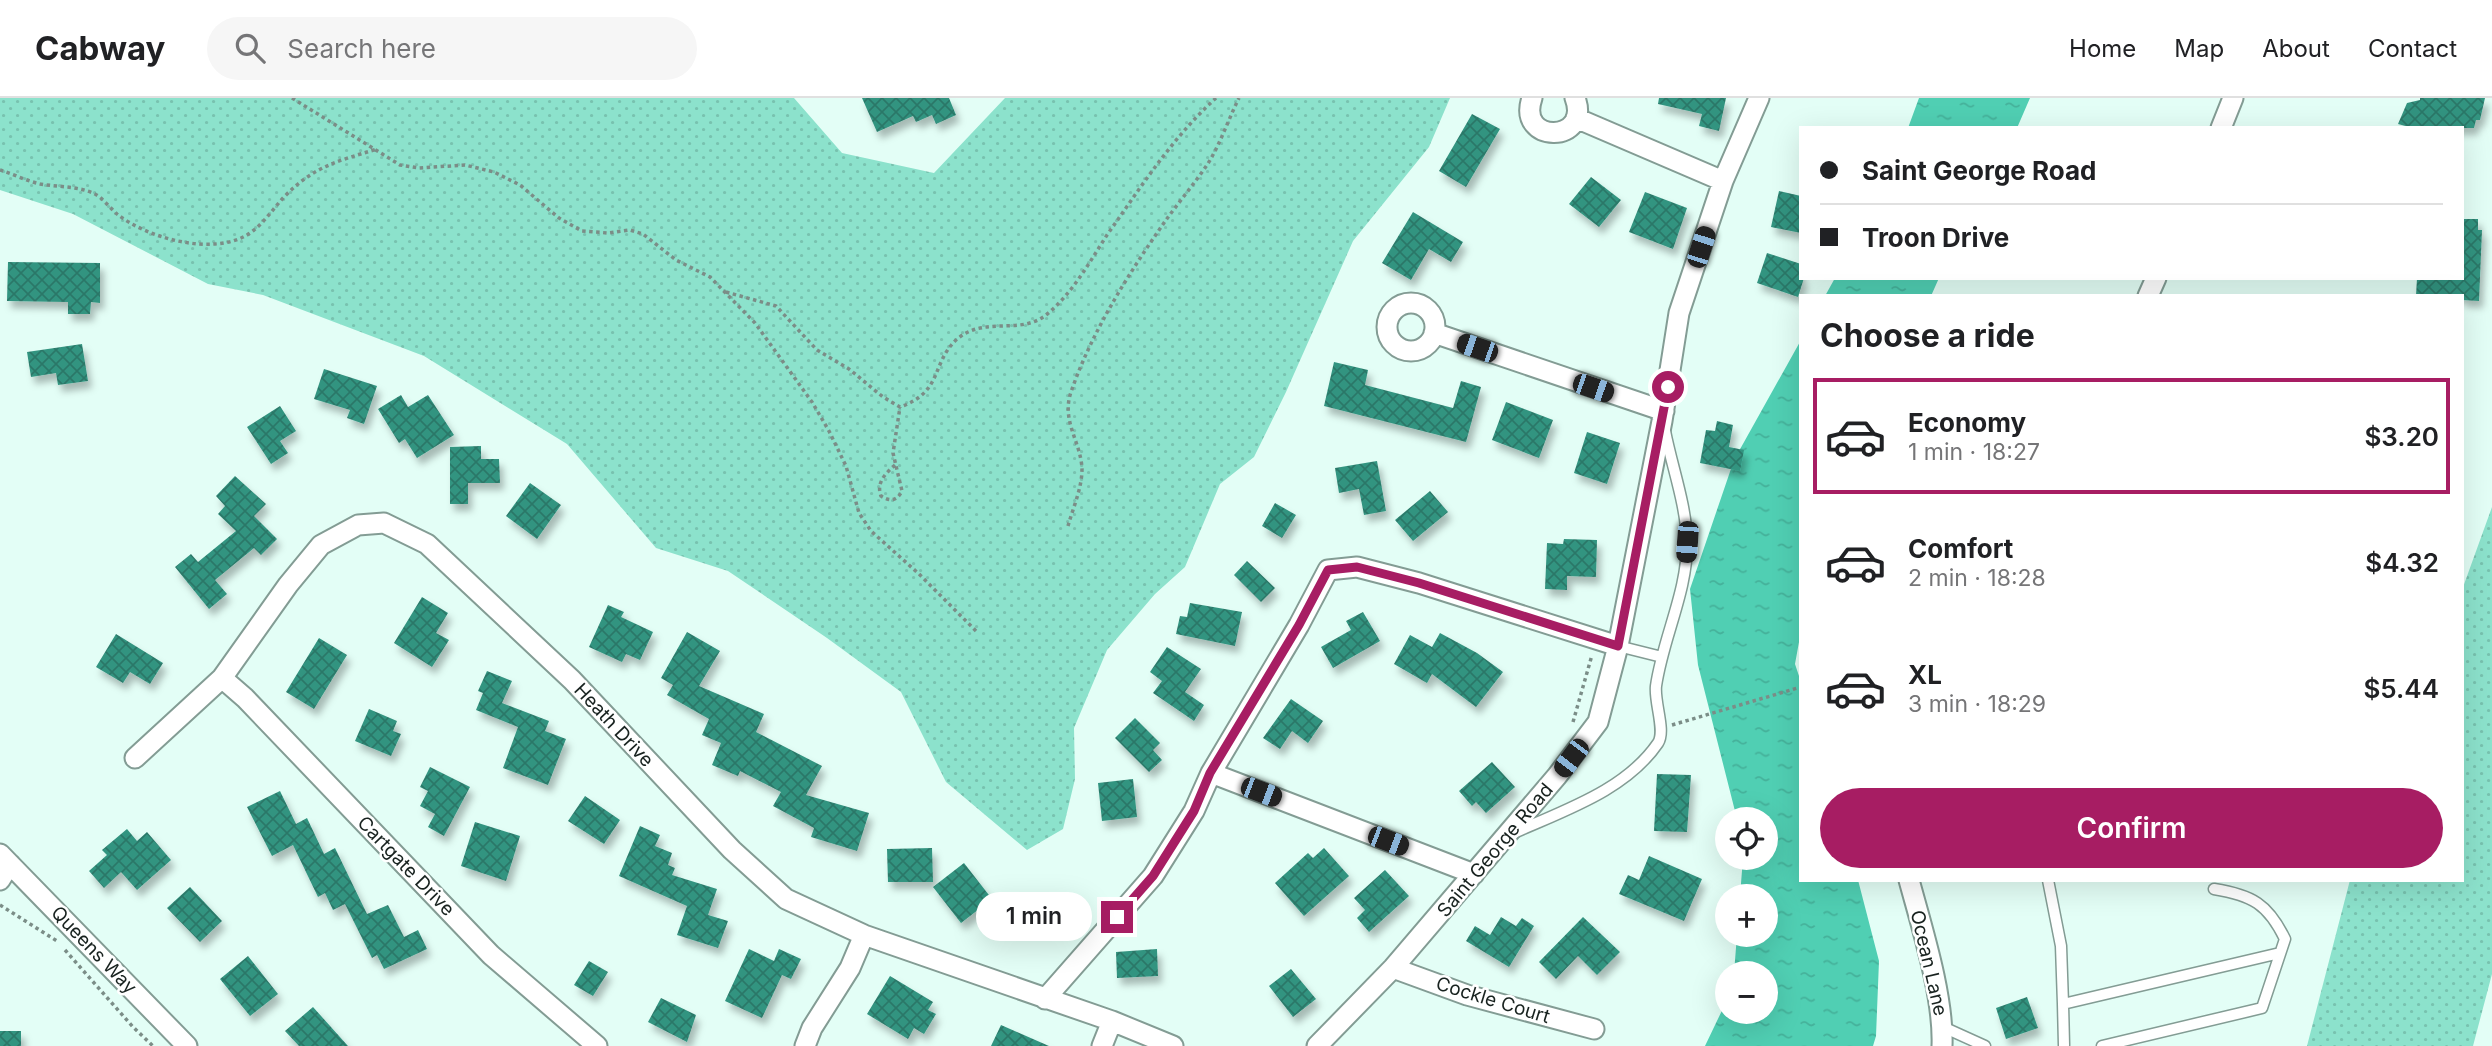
<!DOCTYPE html>
<html lang="en">
<head>
<meta charset="utf-8">
<style>
	:root { --surface:#fff; --page:#f6f6f6; --text:#202124; --muted:#757577; --line:#e0e0e0; --accent:#a71d63 }
	body { margin:0; font-family:Inter,sans-serif; background:var(--page); color:var(--text); height:100vh; display:flex; flex-direction:column; font-size:26px; white-space:nowrap }
	* { box-sizing:border-box; margin:0 }
	p { font-size:23px; color:var(--muted) }
	.icon { flex:none; width:38px; height:38px; fill:none; stroke:currentColor; stroke-width:2; stroke-linecap:round; stroke-linejoin:round }
	.map { position:relative; flex:1; overflow:hidden }
	.sheet { position:absolute; left:1799px; top:196px; width:665px; height:588px; display:flex; flex-direction:column; background:var(--surface); border-radius:0px; box-shadow:0 7px 28px #0002 }
	.sheet>* { flex:none }
	.top-card { position:absolute; left:1799px; top:28px; width:665px; height:154px; border-radius:0px; box-shadow:0 7px 28px #0002; display:grid; align-content:center; height:154px; padding:0 21px; background:var(--surface) }
	.fabs { position:absolute; left:1715px; top:709px; display:grid; gap:14px }
	.fabs a { display:grid; place-items:center; width:63px; height:63px; border-radius:50%; background:var(--surface); box-shadow:0 7px 28px #0002; font-size:35px }
	.end { position:absolute; width:32px; height:32px; margin:-16px; border:9px solid #a71d63; background:#fff; box-shadow:0 0 0 4px #fff }
	.from { border-radius:50% }
	.bubble { position:absolute; height:49px; border-radius:24px; background:var(--surface); box-shadow:0 7px 28px #0002; font-size:23px; font-weight:600; line-height:49px; text-align:center }
	.car { position:absolute; width:21px; height:42px; margin:-21px -10px; border-radius:9px; box-shadow:0 0 5px 2px #0007; background:linear-gradient(#222 24%,#8ab4d8 0 40%,#222 0 76%,#8ab4d8 0 86%,#222 0) }
	.top-card b { display:flex; align-items:center; gap:24px; height:66px; font-size:26px }
	.top-card b+b { border-top:2px solid var(--line) }
	.top-card i { width:18px; height:18px; background:var(--text) }
	ul { padding:0; list-style:none }
	li { display:flex; align-items:center; gap:21px; height:116px; margin:0 14px 10px; padding:0 7px; border:4px solid transparent; border-radius:0px }
	li div { flex:1 }
	li b { display:block; font-size:26px }
	li em { font-style:normal; font-weight:600 }
	li.active { border-color:var(--accent) }
	li>.icon { width:63px; height:63px; stroke-width:1.5 }
	h2 { padding:0 21px; font-size:32px; line-height:84px }
	.button { display:flex; gap:14px; margin-top:auto; padding:14px 21px }
	.button a { flex:1; height:80px; border-radius:42px; background:var(--accent); color:#fff; font-size:28px; font-weight:600; line-height:80px; text-align:center }
	header { display:flex; align-items:center; gap:42px; box-sizing:border-box; height:98px; padding:0 35px; background:var(--surface); border-bottom:2px solid var(--line) }
	header strong { font-size:33px }
	nav { display:flex; gap:38px; margin-inline-start:auto; font-size:24px }
	.search { width:490px; height:63px; background:var(--page); display:flex; align-items:center; gap:18px; box-sizing:border-box; padding:0 24px; border-radius:38px; color:var(--muted); font-size:26px }
	.map>svg:first-child { display:block }
	.grass { fill:url(#grass-dots) }
	.water { fill:url(#water-ripples) }
	.building { fill:url(#building-cross-hatch); filter:url(#shadow) }
	.lines { fill:none; stroke-linecap:round; stroke-linejoin:round }
	.service-casing { stroke:#839c94; stroke-width:13 }
	.minor-casing { stroke:#839c94; stroke-width:23 }
	.path { stroke:#7b8d87; stroke-width:3.5; stroke-dasharray:3.5 3.5; stroke-linecap:butt }
	.service { stroke:#fff; stroke-width:10 }
	.minor { stroke:#fff; stroke-width:19 }
	.route { stroke:#a71d63; stroke-width:9 }
	.labels { text-anchor:middle; dominant-baseline:central; stroke-width:5; stroke-linejoin:round; paint-order:stroke }
	.street-label { font-size:19px; fill:#18221f; stroke:#fff }
</style>
</head>
<body>
<header>
<strong>Cabway</strong>
<div class="search"><svg class="icon" aria-label="search" viewBox="0 0 24 24"><circle cx="10" cy="10" r="6"/><path d="M15 15l6 6"/></svg>Search here</div>
<nav><a>Home</a><a>Map</a><a>About</a><a>Contact</a></nav>
</header>
<div class="map">
<svg width="2492" height="948" viewBox="0 0 2492 948">
	<defs>
		<pattern id="grass-dots" width="8" height="8" patternUnits="userSpaceOnUse" patternTransform="scale(1.75)"><rect width="8" height="8" fill="#8ce2cc"/><path d="M2 2h.1M6 6h.1" fill="none" stroke="#78c2af" stroke-width="1.8" stroke-linecap="round"/></pattern>
		<pattern id="water-ripples" width="26" height="14" patternUnits="userSpaceOnUse" patternTransform="scale(1.75)"><rect width="26" height="14" fill="#50cfb3"/><path d="M2 4q2-2 4 0t4 0M15 11q2-2 4 0t4 0" fill="none" stroke="#45b19a"/></pattern>
		<pattern id="building-cross-hatch" width="8" height="8" patternUnits="userSpaceOnUse" patternTransform="scale(1.75)"><rect width="8" height="8" fill="#339480"/><path d="M0 0l8 8M0 8l8-8" fill="none" stroke="#2a7868"/></pattern>
		<filter id="shadow"><feDropShadow dx="4" dy="7" stdDeviation="3.5" flood-color="#0004"/></filter>
	</defs>
	<rect width="100%" height="100%" fill="#e3fef6"/>
	<path class="grass" d="M0,0H794L842,55L934,75L1005,0H1450L1429,49L1353,143L1286,294L1254,359L1220,386L1185,469L1155,496L1107,552L1074,630L1075,681L1063,731L1027,752L946,684L901,594L827,540L728,473L656,450L567,346L424,258L263,197L208,186L73,116L0,92Z
		M2492,409V876L2473,948H2307L2350,782H2462V492Z"/>
	<path class="water" d="M1919,0H2030L2017,30H1908Z
		M1835,180H1939L1931,198H1825Z
		M1801,242V533L1795,566L1801,584V782H1858L1879,863L1876,938L1873,948H1705L1727,902V914H1766V875H1734L1737,837L1766,836V798H1740L1743,760H1766V721H1737L1698,567L1690,491L1734,362Z"/>
	<path class="building" d="M862,0H949L956,17L936,26L932,17L916,24L913,18L877,34Z
		M1659,0H1726L1719,33L1699,28L1702,16L1658,6Z
		M2420,0H2485L2480,22H2476L2474,30H2413L2398,26L2407,5L2420,2Z
		M1472,16L1500,31L1466,89L1439,73Z
		M1591,79L1621,102L1599,129L1569,106Z
		M1779,93L1801,98V135L1771,129Z
		M1645,94L1687,110L1673,151L1629,134Z
		M1413,114L1463,144L1451,164L1429,151L1411,182L1382,165Z
		M2462,121H2478V132H2482L2479,203L2462,202V198H2416L2417,180H2462Z
		M1767,155L1801,166V180H1804L1798,199L1757,185Z
		M8,164L100,165V205L91,204L90,216H68V204L7,203Z
		M82,246L88,283L58,287L56,275L31,279L27,254Z
		M1334,264L1368,272L1365,287L1453,310L1461,283L1481,289L1466,344L1324,308Z
		M324,271L377,288L364,326L347,320L350,312L314,301Z
		M401,297L408,309L428,297L454,337L417,360L405,341L399,345L378,311Z
		M1506,304L1553,322L1539,360L1492,342Z
		M280,308L296,333L280,343L288,355L271,366L247,329Z
		M1717,323L1733,327L1729,349L1744,352L1740,373L1700,365L1706,332L1715,333Z
		M1587,334L1620,345L1607,386L1574,375Z
		M481,348V361H499L500,385H468V406H450V349Z
		M1377,363L1386,413L1364,417L1359,391L1339,395L1335,370Z
		M235,378L266,406L254,418L277,441L261,457L254,450L215,482L227,496L209,511L175,469L191,456L198,464L236,433L218,416L225,408L216,398Z
		M530,385L561,407L537,441L506,418Z
		M1430,393L1448,414L1413,443L1395,422Z
		M1275,405L1296,417L1282,440L1262,428Z
		M1564,441L1597,442L1596,479L1567,478V492L1545,491L1547,445L1563,446Z
		M1247,463L1275,490L1261,504L1234,477Z
		M422,499L448,515L436,535L449,542L432,569L394,545Z
		M1190,505L1242,514L1235,548L1176,536L1180,518L1187,519Z
		M608,507L624,514L621,519L653,534L640,562L626,556L622,564L589,549Z
		M1363,514L1380,543L1333,570L1321,549L1351,532L1346,523Z
		M687,534L720,553L699,588L764,616L756,634L822,668L806,697L869,715L857,753L811,739L814,730L773,708L781,694L740,673L738,678L712,667L721,645L702,637L709,621L667,597L673,587L661,580Z
		M1440,535L1477,555L1503,574L1476,609L1432,576L1427,585L1394,566L1410,537L1432,549Z
		M116,536L163,565L150,586L130,574L123,585L96,569Z
		M319,540L347,557L314,611L286,594Z
		M1167,549L1201,571L1185,594L1204,607L1194,623L1153,595L1162,583L1150,574Z
		M487,573L512,583L502,605L549,623L545,633L566,641L548,687L503,670L518,629L476,612L483,595L478,593Z
		M1291,601L1323,623L1308,645L1292,633L1280,651L1263,640Z
		M369,611L397,623L393,633L401,636L391,658L355,643Z
		M1135,620L1160,645L1153,652L1162,662L1149,674L1115,640Z
		M1492,664L1515,689L1486,715L1476,704L1472,708L1459,693Z
		M430,669L470,689L444,738L428,729L435,716L420,708L428,693L420,689Z
		M1657,676L1691,677L1687,734L1654,733Z
		M1133,681L1137,719L1102,723L1098,685Z
		M280,693L296,726L307,720L324,756L335,750L367,816L388,807L404,839L418,832L427,851L384,871L377,857L372,860L345,806L333,812L325,795L318,799L293,747L272,758L247,709Z
		M585,698L620,722L604,746L568,723Z
		M475,724L520,738L506,783L461,768Z
		M640,728L660,737L655,748L672,755L668,767L675,770L672,777L717,791L708,817L728,823L718,850L677,837L687,808L619,778Z
		M127,731L137,743L147,734L171,762L137,792L121,774L104,790L89,773L107,757L102,752Z
		M932,750L933,784H888L887,751Z
		M1324,750L1349,778L1304,818L1275,785L1308,755L1313,760Z
		M1649,758L1702,781L1684,823L1619,796L1628,777L1639,782Z
		M964,765L992,801L961,825L933,789Z
		M1385,772L1409,798L1369,834L1357,820L1365,812L1354,800Z
		M190,789L222,823L200,844L167,810Z
		M1501,819L1516,828L1522,820L1534,828L1509,869L1466,843L1475,828L1490,837Z
		M1583,819L1620,854L1597,877L1578,858L1556,881L1539,864Z
		M749,851L774,863L779,851L801,861L791,881L782,877L762,920L725,903Z
		M1157,851L1158,878L1117,880L1116,854Z
		M248,858L278,896L250,918L220,881Z
		M589,863L608,874L593,898L574,887Z
		M1291,871L1316,901L1293,919L1269,888Z
		M890,878L933,904L928,912L936,916L924,936L914,930L908,941L867,916Z
		M2027,899L2038,930L2006,941L1996,910Z
		M661,900L696,917L687,944L648,924Z
		M313,909L348,948H299L285,933Z
		M1001,927L1049,948H991Z
		M0,933H21V948H0Z"/>
	<g class="lines">
		<g class="service-casing">
			<path id="service" d="M1618,548L1662,559
				M1516,734C1565,712 1626,692 1658,645C1666,633 1654,604 1656,588C1663,539 1688,493 1687,443C1686,406 1672,369 1665,333
				M2048,782L2061,848L2063,906
				M1943,929L1985,948
				M2064,947L2063,906L2280,855
				M2102,948L2262,910L2285,841C2268,806 2252,797 2214,791"/>
		</g>
		<g class="minor-casing">
			<path id="minor" d="M1532,0C1516,47 1592,45 1575,0
				M1576,20L1723,83
				M2221,30L2233,0
				M2148,198L2156,180
				M1387 229a24 24 0 1 1 48 0a24 24 0 1 1-48 0Z
				M1434,235L1664,313
				M222,580L245,600L491,857L597,948
				M135,660L222,580L288,487L321,447L358,427L384,425L427,446L572,582L732,752L786,801L864,837L1112,923L1173,948
				M1211,675L1474,776
				M0,756L187,948
				M0,782L10,766
				M1909,782C1922,830 1944,899 1942,948
				M1393,870L1467,897L1594,931
				M1045,901L1153,778L1194,713L1211,675L1299,527L1328,472L1357,469L1419,485L1618,548
				M805,948L812,930L850,870L864,837
				M1102,948L1112,923
				M1317,948L1393,870L1557,678L1598,624L1618,548L1662,323L1679,215L1723,83L1759,0"/>
		</g>
		<path class="path" d="M292,0L400,67L419,70L465,67L494,74L520,87L559,120L582,133L608,135L630,132L643,136L676,162L710,179L755,225L812,304L829,333L846,368L859,415L871,433L919,476L977,534
			M0,72C13,76 27,83 40,86C58,89 76,88 93,95C102,99 109,109 117,116C147,140 211,158 247,137C262,128 272,112 284,99C314,68 338,63 377,51
			M726,194L776,208L817,252L849,271L883,299L900,309C943,294 931,266 956,242C984,217 1019,238 1046,217C1072,196 1089,165 1107,137C1141,89 1172,40 1216,0
			M895,367C885,376 876,385 881,398C890,404 897,403 902,393L893,355L900,309
			M1068,428C1073,410 1082,390 1082,371C1081,344 1061,323 1071,294C1092,233 1129,175 1166,122C1179,104 1194,86 1207,67C1220,47 1228,22 1239,0
			M1573,624L1592,557
			M1672,627L1801,589
			M0,807L57,843
			M65,852L133,929L153,948"/>
		<use href="#service" class="service"/>
		<use href="#minor" class="minor"/>
	</g>
	<g class="lines">
		<path class="route" d="M1117,819L1153,778L1194,713L1210,675L1299,527L1328,472L1357,469L1419,485L1618,548L1668,289"/>
	</g>
	<g class="labels">
		<g class="street-label">
			<text transform="translate(614 627) rotate(47)">Heath Drive</text>
			<text transform="translate(1495 752) rotate(-50)">Saint George Road</text>
			<text transform="translate(406 768) rotate(46)">Cartgate Drive</text>
			<text transform="translate(94 852) rotate(46)">Queens Way</text>
			<text transform="translate(1929 865) rotate(77)">Ocean Lane</text>
			<text transform="translate(1493 902) rotate(17)">Cockle Court</text>
		</g>
	</g>
</svg>
<div class="fabs">
<a><svg class="icon" aria-label="locate" viewBox="0 0 24 24"><circle cx="12" cy="12" r="6"/><path d="M12 2v4M12 18v4M2 12h4M18 12h4"/></svg></a>
<a>+</a>
<a>−</a>
</div>
<i class="end from" style="left:1668px;top:289px"></i>
<i class="end" style="left:1117px;top:819px"></i>
<div class="bubble" style="left:976px;top:794px;width:116px">1 min</div>
<i class="car" style="left:1701px;top:149px;rotate:18deg"></i>
<i class="car" style="left:1477px;top:250px;rotate:289deg"></i>
<i class="car" style="left:1593px;top:290px;rotate:109deg"></i>
<i class="car" style="left:1687px;top:444px;rotate:184deg"></i>
<i class="car" style="left:1571px;top:660px;rotate:217deg"></i>
<i class="car" style="left:1261px;top:694px;rotate:111deg"></i>
<i class="car" style="left:1388px;top:743px;rotate:111deg"></i>
<div class="top-card">
<b><i class="from"></i>Saint George Road</b>
<b><i></i>Troon Drive</b>
</div>
<section class="sheet">
<h2>Choose a ride</h2>
<ul>
<li class="active"><svg class="icon" aria-label="car" viewBox="0 0 24 24"><path d="M5 17H2v-5l4-1 3-4h7l3 4 3 1v5h-3M9 17h6M6 11h13"/><circle cx="7" cy="17" r="2"/><circle cx="17" cy="17" r="2"/></svg><div><b>Economy</b><p>1 min · 18:27</p></div><em>$3.20</em></li>
<li><svg class="icon" aria-label="car" viewBox="0 0 24 24"><path d="M5 17H2v-5l4-1 3-4h7l3 4 3 1v5h-3M9 17h6M6 11h13"/><circle cx="7" cy="17" r="2"/><circle cx="17" cy="17" r="2"/></svg><div><b>Comfort</b><p>2 min · 18:28</p></div><em>$4.32</em></li>
<li><svg class="icon" aria-label="car" viewBox="0 0 24 24"><path d="M5 17H2v-5l4-1 3-4h7l3 4 3 1v5h-3M9 17h6M6 11h13"/><circle cx="7" cy="17" r="2"/><circle cx="17" cy="17" r="2"/></svg><div><b>XL</b><p>3 min · 18:29</p></div><em>$5.44</em></li>
</ul>
<div class="button"><a>Confirm</a></div>
</section>
</div>
</body>
</html>
